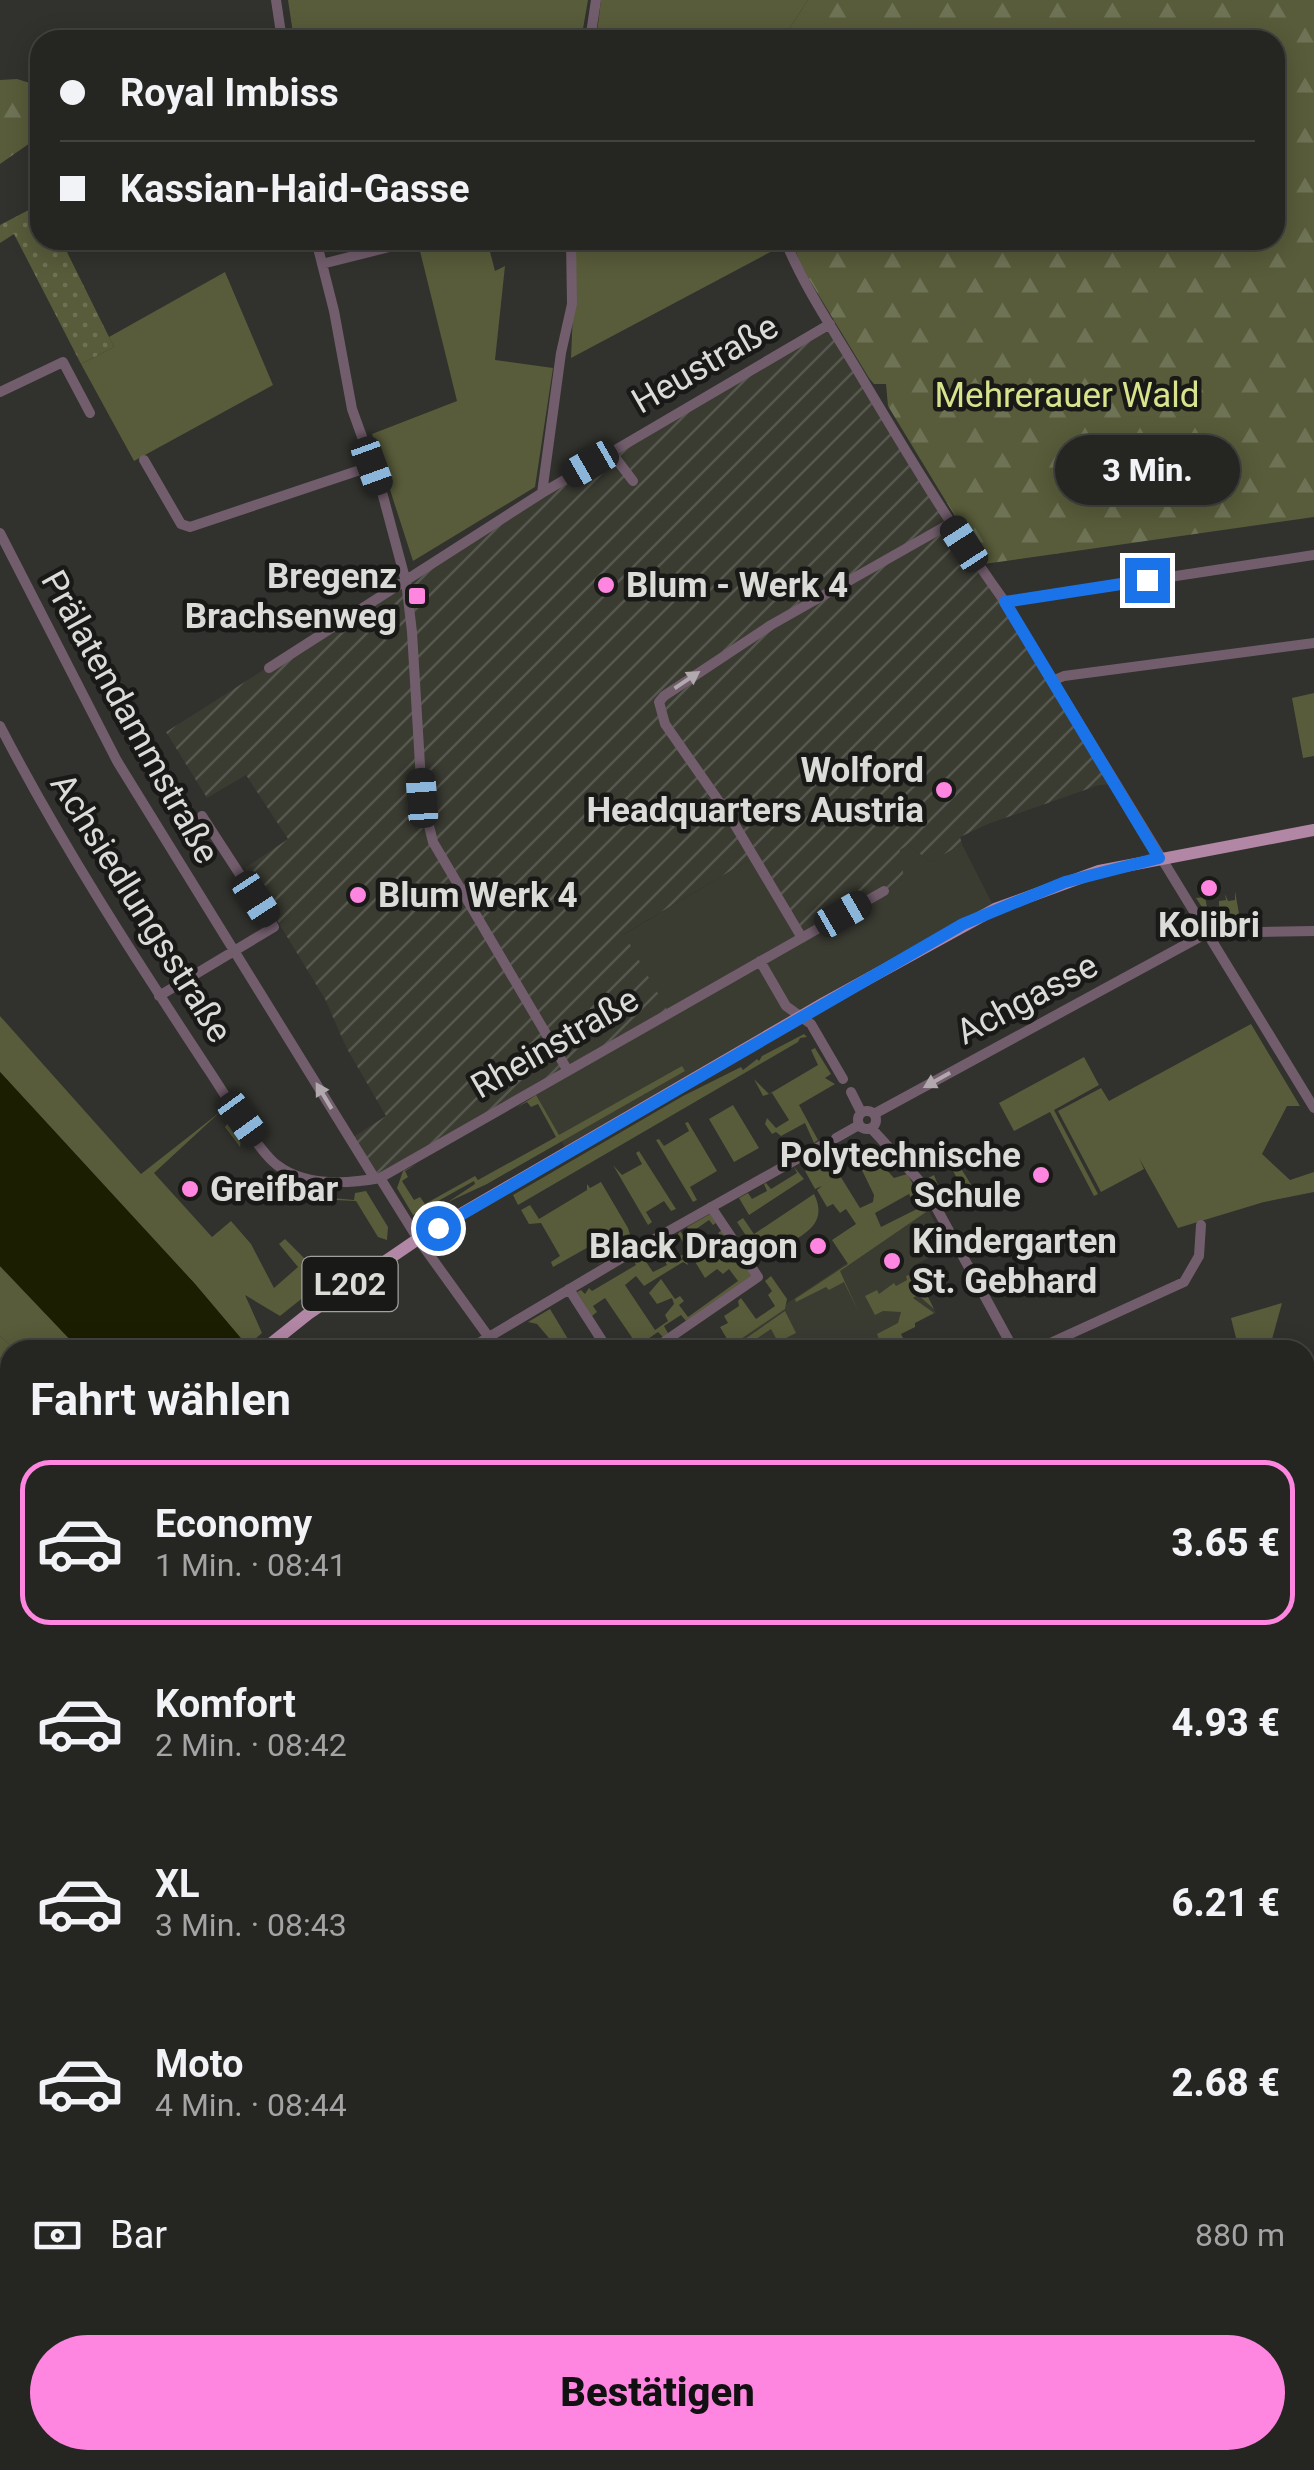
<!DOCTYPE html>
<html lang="de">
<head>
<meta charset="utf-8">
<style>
	:root { --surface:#252522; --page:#31312f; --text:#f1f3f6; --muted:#a3a5a5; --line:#424240; --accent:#fe85e0 }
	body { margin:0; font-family:Roboto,sans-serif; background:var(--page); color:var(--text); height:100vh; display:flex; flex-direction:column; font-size:38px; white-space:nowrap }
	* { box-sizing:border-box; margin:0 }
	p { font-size:32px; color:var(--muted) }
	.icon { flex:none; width:55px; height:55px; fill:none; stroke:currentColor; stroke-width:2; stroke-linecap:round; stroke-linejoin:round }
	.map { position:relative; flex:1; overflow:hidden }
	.sheet { position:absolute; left:0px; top:1340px; width:1315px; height:1130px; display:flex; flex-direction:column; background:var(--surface); border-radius:30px 30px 0 0; box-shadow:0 5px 25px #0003,0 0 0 2px var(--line) }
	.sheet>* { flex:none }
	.top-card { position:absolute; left:30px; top:30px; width:1255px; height:220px; border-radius:30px; box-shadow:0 5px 25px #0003,0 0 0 2px var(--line); display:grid; align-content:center; height:220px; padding:0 30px; background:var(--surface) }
	.end { position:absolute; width:45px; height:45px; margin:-22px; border:12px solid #1a73e8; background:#fff; box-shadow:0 0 0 5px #fff }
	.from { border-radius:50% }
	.bubble { position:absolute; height:70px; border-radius:35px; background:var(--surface); box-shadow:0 5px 25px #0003,0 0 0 2px var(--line); font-size:32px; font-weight:800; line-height:70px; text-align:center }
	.car { position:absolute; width:30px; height:60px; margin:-30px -15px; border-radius:12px; box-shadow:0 0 8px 2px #0007; background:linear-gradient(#222 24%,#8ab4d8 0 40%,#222 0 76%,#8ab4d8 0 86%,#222 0) }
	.top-card b { display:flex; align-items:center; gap:35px; height:95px; font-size:38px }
	.top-card b+b { border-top:2px solid var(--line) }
	.top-card i { width:25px; height:25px; background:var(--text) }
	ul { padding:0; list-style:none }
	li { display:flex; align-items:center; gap:30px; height:165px; margin:0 20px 15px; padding:0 10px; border:5px solid transparent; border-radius:30px }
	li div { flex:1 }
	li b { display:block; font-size:38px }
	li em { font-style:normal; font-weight:800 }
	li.active { border-color:var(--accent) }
	li>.icon { width:90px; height:90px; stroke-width:1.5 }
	h2 { padding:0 30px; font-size:45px; line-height:120px }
	.pay { display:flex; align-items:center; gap:25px; height:110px; padding:0 30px; font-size:38px }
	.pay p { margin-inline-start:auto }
	.primary-button { display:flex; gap:20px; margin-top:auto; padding:20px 30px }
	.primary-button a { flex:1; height:115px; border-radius:60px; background:var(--accent); color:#111; font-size:40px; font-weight:800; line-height:115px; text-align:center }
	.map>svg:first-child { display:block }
	.built { fill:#3a3b31 }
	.industrial { fill:url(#industrial-furrows) }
	.grass { fill:#585c3a; fill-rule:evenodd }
	.forest { fill:url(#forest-firs) }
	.park { fill:url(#park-tufts) }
	.garden { fill:url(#garden-dots) }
	.water { fill:#1c1e01 }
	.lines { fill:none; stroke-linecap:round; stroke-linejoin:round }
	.minor { stroke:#725d6c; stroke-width:10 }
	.major { stroke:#b286a5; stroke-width:12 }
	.oneway { fill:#b1a9ad }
	.route { stroke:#1a73e8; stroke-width:12 }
	.poi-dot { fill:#fe85e0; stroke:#191917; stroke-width:4 }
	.labels { text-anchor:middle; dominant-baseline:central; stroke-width:9; stroke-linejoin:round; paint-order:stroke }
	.shield { fill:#191917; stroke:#a1a19e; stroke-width:2.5 }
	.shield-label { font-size:32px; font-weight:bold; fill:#dbdbd8 }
	.street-label { font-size:35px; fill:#dbdbd8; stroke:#191917 }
	.park-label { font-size:35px; fill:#d8e38c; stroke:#191917 }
	.poi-label { font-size:35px; font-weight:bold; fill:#dbdbd8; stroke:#191917; text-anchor:end }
</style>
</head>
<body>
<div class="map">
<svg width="1314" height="2470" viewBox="0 0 1314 2470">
	<defs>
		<pattern id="industrial-furrows" width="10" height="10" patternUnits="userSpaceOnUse" patternTransform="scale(2.5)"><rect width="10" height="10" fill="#3a3b31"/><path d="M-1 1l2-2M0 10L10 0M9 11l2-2" fill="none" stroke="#56574e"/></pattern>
		<pattern id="forest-firs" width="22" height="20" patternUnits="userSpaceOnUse" patternTransform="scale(2.5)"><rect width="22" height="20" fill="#585c3a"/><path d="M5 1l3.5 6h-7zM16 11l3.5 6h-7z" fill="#6f7356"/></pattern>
		<pattern id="park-tufts" width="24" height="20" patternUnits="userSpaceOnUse" patternTransform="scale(2.5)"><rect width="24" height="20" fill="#585c3a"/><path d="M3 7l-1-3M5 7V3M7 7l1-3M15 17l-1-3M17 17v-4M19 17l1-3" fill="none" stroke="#6f7356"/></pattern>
		<pattern id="garden-dots" width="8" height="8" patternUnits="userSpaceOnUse" patternTransform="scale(2.5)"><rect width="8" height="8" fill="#585c3a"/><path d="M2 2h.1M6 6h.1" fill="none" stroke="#6f7356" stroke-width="1.8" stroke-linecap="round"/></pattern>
	</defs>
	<rect width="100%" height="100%" fill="#31312d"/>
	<path class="built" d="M962,844L995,909L568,1152L532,1091L669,1013L623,935L754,857L802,938L903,879L900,850L908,845L931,862Z
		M928,1209L948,1248L913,1266L936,1313L875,1342L878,1350H725L784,1309L787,1303Z
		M0,1625L10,1634V1820L0,1812Z
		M737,2460H924L919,2470H752Z"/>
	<path class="industrial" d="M830,324L1115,784L1099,785L988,824L960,837L962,844L931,862L908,845L900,850L904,879L802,938L754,857L624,934L669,1013L380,1178L350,1139L386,1116L346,1047L325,999L245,868L288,839L246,775L207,798L166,732L542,493Z"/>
	<path class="grass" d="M288,0H588L581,40H294Z
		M601,0H808L782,40H596Z
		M444,240H487L495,271L505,266L495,360L553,368L535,487L413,561L372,434L457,401L419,247Z
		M576,240H772L776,249L571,358Z
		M225,272L273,385L134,461L81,364L114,347L109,337Z
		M1314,693V756L1303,758L1292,698Z
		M1235,891L1241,925L1224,927L1220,915L1207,912L1219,927H1215L1196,898L1205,897L1207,907L1214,911L1219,908V901L1226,900L1225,894L1228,901L1235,900Z
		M0,1016L141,1174L220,1112H226L242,1132L240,1147L225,1127L228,1123L219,1113L154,1173L212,1237L231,1221L251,1244L274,1288L298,1267L279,1244L285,1239L319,1273L310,1292L280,1316L245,1295L262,1333L247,1346L195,1284L0,1072Z
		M1251,1024L1300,1106H1287L1262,1154L1290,1180L1314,1172V1192L1264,1202L1178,1228L1139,1158L1144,1169L1101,1192L1058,1111L1101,1088L1109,1101Z
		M804,1034L807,1037L800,1038L798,1042L518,1205L513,1195L683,1096L741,1067L743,1070L757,1059L759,1061L762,1056Z
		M815,1048L831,1074L825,1078L835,1084L799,1105L818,1140L814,1143L805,1123L781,1136L776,1132L772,1134L765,1124L767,1118L776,1128L789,1120L772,1093L763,1096L754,1079L769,1094L818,1065L811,1050Z
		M1084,1057L1099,1085L1054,1110L1098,1194L1094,1196L1050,1112L1014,1131L999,1103Z
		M682,1066L685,1071L487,1184L448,1202L475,1184L474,1181L413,1215L397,1188L403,1171L417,1164L405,1171L408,1177L402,1181L414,1200L420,1197L425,1204L475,1176L478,1180L556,1137L538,1104L531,1107L527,1102L516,1108L536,1095L559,1135Z
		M733,1105L759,1148L734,1162L709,1119Z
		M688,1122L717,1171L690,1187L697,1200L693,1202L656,1140L659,1139L664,1146L689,1131L685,1123Z
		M943,1140L972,1186L941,1203L928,1178L934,1175L942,1195L961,1186L941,1148Z
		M824,1150L860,1208L873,1202L874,1195L858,1162L870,1156L875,1166L885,1168L894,1178L907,1174L929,1210L840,1271L859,1313L844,1282L829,1290L826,1287L796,1302L795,1299L848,1264L832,1240L856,1224L846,1209L840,1213L833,1204L827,1207L817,1190L822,1186L815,1189L805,1171L821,1161L818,1154ZM909,1194L917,1209L881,1227L875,1213Z
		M639,1151L676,1209L671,1211L664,1201L646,1212L652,1222L648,1225L613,1165L622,1175L642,1164L636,1153Z
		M794,1167L804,1179L749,1215L739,1198L748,1193L752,1199L767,1191L764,1184L766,1183L771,1189L797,1173Z
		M601,1182L628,1228L633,1244L596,1266L616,1251L607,1241L610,1238L608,1236L553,1267L551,1262L560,1256L541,1223L529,1224L521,1210L530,1205L539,1219L587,1190V1184L590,1188Z
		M366,1191L388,1227L387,1240L378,1237L356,1201L335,1200L332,1198L354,1200L355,1193Z
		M814,1194C830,1226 800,1236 776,1251L772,1237L757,1244L766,1258L756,1260L754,1258L758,1254L737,1222L743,1218L754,1234Z
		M710,1214L716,1223L713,1225L709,1220L696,1229L718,1258L730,1250L718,1233L722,1230L753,1275L686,1321L681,1315L664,1326L669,1335L664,1338L658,1332L632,1350H625L635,1342L605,1298L593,1306L597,1312L592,1316L577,1292L581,1290L585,1294L589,1288L592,1291L636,1265L632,1258L640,1253L653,1272L667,1265L656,1248L658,1243L671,1236L668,1242L677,1256L684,1255L680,1261L686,1258L688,1265L683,1262L644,1286L636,1276L625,1285L655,1330L668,1321L665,1315L674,1304L672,1298L657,1304L649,1293L661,1279L675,1299L680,1296L684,1301L679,1305L688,1317L738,1281L729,1269L723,1274L717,1269L705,1278L678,1234L680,1231L684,1236L689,1233L687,1227Z
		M0,1266L80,1350H15L0,1336Z
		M909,1275L911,1278L917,1275L934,1309L918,1295L913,1298L934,1313L915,1323V1327L901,1334L904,1340L886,1350H877L874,1342L879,1339L877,1334L898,1323L901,1312L883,1311L875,1315L865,1296L877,1290L879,1294L894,1283L896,1286L907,1280L906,1276Z
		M771,1276L787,1299L785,1309L725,1350H711L727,1339L720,1327L728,1323L724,1316L739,1306L738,1301L741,1298L756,1319L775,1306L768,1295L772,1291L765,1281Z
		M1282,1303L1269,1350H1239L1231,1318Z
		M550,1309L574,1349L578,1350H559L537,1324L528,1322Z
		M785,1311L796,1333L778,1342L771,1329L740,1350H729Z
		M1305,1358L1314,1360V1464L1305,1469Z"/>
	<path class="forest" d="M808,0H1314V517L984,564L888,406L886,384H874L869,378L801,266L792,240H1275V40H782Z
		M17,79L40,86V136L0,164V80Z
		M1305,2323L1314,2325V2397L1305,2402Z"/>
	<path class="park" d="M0,1336L15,1350H10V1549L0,1555Z"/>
	<path class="garden" d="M40,204V240H61L114,347L81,364L14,234L0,243V225Z"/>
	<path class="water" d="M0,1072L195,1284L251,1350H80L0,1266Z
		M1305,2224L1314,2225V2325L1305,2323Z"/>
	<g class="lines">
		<path class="minor" d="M276,0L282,40
			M590,40L596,0
			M316,240L334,311L352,409L382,492L406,582L412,632L422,798L433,842L568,1071
			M785,240C803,285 831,326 856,368C903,447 951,527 1005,602L1314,1108
			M322,264L417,240
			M0,392L63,362L90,413
			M611,452L633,481
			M144,460L181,524L190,527L372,466
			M542,493L561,353L572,304L571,240
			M0,533L117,761L375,1179
			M1005,602L1314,555
			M269,668L542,493L830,324
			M1052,681L1064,676L1314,643
			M0,726C61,844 133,955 206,1066C222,1089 257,1150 277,1165C305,1187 347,1184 380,1178L884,891
			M802,938L732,820L665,724L659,702L664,696L771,625L951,523
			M760,961L786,1006L811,1024L843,1079
			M159,996L274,927L202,816
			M851,1092L861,1112
			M858 1120a9 9 0 1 1 18 0a9 9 0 1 1-18 0Z
			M874,1114L1207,933L1314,931
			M871,1128L925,1187L1014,1350
			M836,1138L859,1125
			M380,1178L418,1239L498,1350
			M651,1241L822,1145
			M569,1289L608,1350
			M467,1350L637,1249
			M652,1350L758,1277L711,1207
			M1035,1350L1184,1282L1199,1256L1201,1225
			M0,1639L10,1647
			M1305,1757L1314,1751
			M1305,1775L1314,1780
			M1305,2097L1314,2101
			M0,2124L10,2108
			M0,2293L10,2301
			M1305,2410L1314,2412
			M1205,2460L1261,2470
			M96,2470L102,2460
			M389,2470L399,2460
			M555,2470L563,2460
			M969,2470L972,2460"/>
		<path class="major" d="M263,1350L308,1314L418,1239L824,1003L995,909L1099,871L1314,830
			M0,1581L10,1573
			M0,2144L10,2149
			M422,2460L431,2470"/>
	</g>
	<defs><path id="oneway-solid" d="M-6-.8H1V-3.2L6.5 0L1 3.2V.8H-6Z" transform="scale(2.5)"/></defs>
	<g class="oneway">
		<use href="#oneway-solid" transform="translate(687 680) rotate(-34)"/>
		<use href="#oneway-solid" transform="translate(937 1080) rotate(151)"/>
		<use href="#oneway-solid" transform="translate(324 1096) rotate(-121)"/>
	</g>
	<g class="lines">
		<path class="route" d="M438,1228L963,924L1065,882L1159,858L1005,602L1147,580"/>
	</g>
	<g class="poi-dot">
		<circle cx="606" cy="585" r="10"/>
		<rect x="407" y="586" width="20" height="20" rx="5"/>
		<circle cx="944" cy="790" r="10"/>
		<circle cx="1209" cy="888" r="10"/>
		<circle cx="358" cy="895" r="10"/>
		<circle cx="1041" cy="1175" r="10"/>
		<circle cx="190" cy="1189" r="10"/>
		<circle cx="818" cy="1246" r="10"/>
		<circle cx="892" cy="1261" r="10"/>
	</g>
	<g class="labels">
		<rect class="shield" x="302.5" y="1257" width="95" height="54" rx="8"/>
		<g class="shield-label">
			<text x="350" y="1284">L202</text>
		</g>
		<g class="street-label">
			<text transform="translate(705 364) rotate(-30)">Heustraße</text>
			<text transform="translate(130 717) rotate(61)">Prälatendammstraße</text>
			<text transform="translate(141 908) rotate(58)">Achsiedlungsstraße</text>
			<text transform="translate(1027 999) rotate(-28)">Achgasse</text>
			<text transform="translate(555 1043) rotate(-30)">Rheinstraße</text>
		</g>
		<g class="park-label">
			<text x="1067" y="395">Mehrerauer Wald</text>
		</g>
		<g class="poi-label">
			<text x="397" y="576">Bregenz<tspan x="397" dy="40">Brachsenweg</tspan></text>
			<text x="626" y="585" text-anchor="start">Blum - Werk 4</text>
			<text x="924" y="770">Wolford<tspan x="924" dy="40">Headquarters Austria</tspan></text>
			<text x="378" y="895" text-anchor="start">Blum Werk 4</text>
			<text x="1209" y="925" text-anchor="middle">Kolibri</text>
			<text x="1021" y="1155">Polytechnische<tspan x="1021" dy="40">Schule</tspan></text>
			<text x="210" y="1189" text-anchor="start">Greifbar</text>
			<text x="912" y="1241" text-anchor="start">Kindergarten<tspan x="912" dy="40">St. Gebhard</tspan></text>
			<text x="798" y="1246">Black Dragon</text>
		</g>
	</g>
</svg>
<i class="end from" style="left:438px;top:1228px"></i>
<i class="end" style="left:1147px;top:580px"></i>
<div class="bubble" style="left:1055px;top:435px;width:185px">3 Min.</div>
<i class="car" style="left:590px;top:464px;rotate:240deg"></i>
<i class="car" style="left:372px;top:466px;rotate:160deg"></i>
<i class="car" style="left:964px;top:544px;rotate:327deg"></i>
<i class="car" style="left:422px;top:798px;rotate:356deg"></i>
<i class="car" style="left:256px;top:899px;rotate:147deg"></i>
<i class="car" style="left:843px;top:914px;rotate:60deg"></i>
<i class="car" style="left:242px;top:1119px;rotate:144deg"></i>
<div class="top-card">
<b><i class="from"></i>Royal Imbiss</b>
<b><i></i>Kassian-Haid-Gasse</b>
</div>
<section class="sheet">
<h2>Fahrt wählen</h2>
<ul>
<li class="active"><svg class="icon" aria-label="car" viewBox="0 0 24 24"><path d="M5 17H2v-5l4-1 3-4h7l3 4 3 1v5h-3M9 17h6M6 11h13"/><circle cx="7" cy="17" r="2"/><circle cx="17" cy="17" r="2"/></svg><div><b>Economy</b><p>1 Min. · 08:41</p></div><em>3.65 €</em></li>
<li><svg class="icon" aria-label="car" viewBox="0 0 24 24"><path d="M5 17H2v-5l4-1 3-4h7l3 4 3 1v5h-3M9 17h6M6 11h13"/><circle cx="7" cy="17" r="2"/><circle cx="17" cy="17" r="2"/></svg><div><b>Komfort</b><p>2 Min. · 08:42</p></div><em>4.93 €</em></li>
<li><svg class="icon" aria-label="car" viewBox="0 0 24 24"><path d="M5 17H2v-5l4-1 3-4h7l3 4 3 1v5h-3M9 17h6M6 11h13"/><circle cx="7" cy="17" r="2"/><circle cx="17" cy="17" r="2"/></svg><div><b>XL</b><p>3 Min. · 08:43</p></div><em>6.21 €</em></li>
<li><svg class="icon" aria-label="car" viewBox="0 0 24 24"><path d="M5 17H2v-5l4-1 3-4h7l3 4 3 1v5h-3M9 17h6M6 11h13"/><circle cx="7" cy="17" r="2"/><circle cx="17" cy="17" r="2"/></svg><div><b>Moto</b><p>4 Min. · 08:44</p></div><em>2.68 €</em></li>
</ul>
<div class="pay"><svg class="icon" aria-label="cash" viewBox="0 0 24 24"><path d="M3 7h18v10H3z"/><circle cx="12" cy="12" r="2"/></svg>Bar<p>880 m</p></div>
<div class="primary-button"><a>Bestätigen</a></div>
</section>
</div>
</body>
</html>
